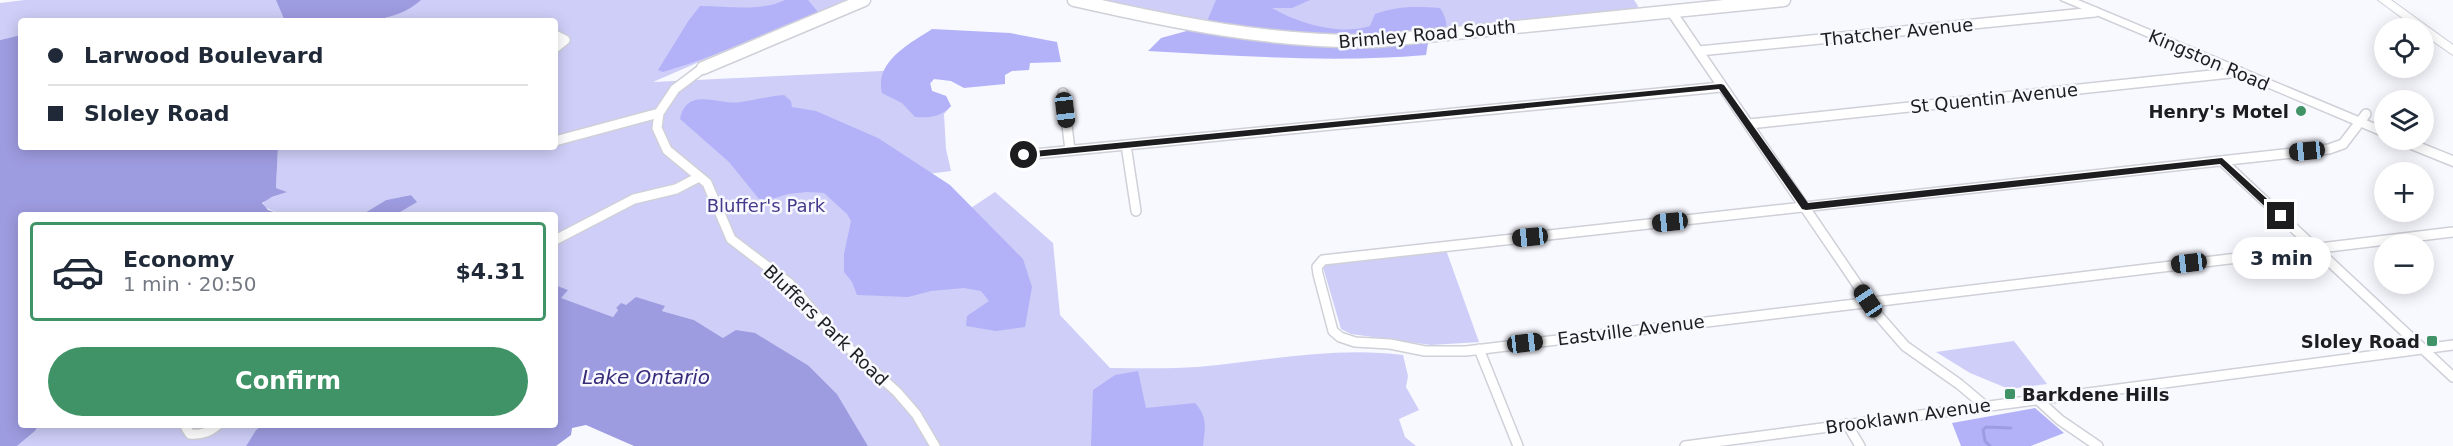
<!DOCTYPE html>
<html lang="en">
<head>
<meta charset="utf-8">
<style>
	:root { --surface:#fff; --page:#f6f6f7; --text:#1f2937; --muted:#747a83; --line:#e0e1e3; --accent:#3f9366 }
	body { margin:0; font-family:"DejaVu Sans",sans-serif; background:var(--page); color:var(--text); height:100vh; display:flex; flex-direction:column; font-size:22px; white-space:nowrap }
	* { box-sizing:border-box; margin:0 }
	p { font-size:20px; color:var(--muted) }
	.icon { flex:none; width:33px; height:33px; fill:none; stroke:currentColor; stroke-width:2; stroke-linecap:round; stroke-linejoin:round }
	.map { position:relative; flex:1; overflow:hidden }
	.sheet { position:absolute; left:18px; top:212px; width:540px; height:216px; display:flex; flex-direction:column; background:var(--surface); border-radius:6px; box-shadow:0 3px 15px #0003 }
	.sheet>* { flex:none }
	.hud { position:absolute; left:18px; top:18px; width:540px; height:132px; border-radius:6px; box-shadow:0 3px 15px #0003; display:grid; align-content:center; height:132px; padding:0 30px; background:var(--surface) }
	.fabs { position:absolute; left:2374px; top:18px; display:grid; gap:12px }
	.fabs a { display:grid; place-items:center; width:60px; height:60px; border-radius:50%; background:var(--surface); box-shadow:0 3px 15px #0003; font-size:30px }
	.end { position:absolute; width:27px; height:27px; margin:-14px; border:8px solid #1d1d20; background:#fff; box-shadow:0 0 0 3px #fff }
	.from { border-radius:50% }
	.bubble { position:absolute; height:42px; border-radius:21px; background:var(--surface); box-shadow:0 3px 15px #0003; font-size:20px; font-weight:600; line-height:42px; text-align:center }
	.car { position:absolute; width:18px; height:36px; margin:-18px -9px; border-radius:8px; box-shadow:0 0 4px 2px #0007; background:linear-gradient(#222 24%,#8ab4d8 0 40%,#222 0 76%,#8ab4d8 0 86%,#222 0) }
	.hud b { display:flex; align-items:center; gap:21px; height:57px; font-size:22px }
	.hud b+b { border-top:2px solid var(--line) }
	.hud i { width:15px; height:15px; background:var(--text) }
	ul { padding:10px 0 0; list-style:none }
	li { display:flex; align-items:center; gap:18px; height:99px; margin:0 12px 9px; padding:0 18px; border:3px solid var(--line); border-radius:6px }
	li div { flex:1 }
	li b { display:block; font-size:22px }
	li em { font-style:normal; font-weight:600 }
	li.current { border-color:var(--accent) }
	li>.icon { width:54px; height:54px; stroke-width:1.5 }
	.primary-button { display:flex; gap:12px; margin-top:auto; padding:12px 30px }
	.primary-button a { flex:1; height:69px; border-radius:36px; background:var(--accent); color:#fff; font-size:24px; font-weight:600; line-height:69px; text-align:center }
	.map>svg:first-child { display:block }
	.green { fill:#cecef8 }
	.forest { fill:#b3b2f8 }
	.water { fill:#9e9ce0 }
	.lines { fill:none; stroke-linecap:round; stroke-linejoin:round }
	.stream { stroke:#9e9ce0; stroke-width:3 }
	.minor-casing { stroke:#cfd0d8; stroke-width:12 }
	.tertiary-casing { stroke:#cfd0d8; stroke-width:15 }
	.secondary-casing { stroke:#cfd0d8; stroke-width:2 }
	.primary-casing { stroke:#cfd0d8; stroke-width:3 }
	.minor { stroke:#fff; stroke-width:9 }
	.tertiary { stroke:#fff; stroke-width:12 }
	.secondary { fill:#fff; fill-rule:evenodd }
	.primary { fill:#fff; fill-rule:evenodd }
	.route { fill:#1d1d20 }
	.poi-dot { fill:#3f9366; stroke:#f8f8ff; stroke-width:2 }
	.labels { text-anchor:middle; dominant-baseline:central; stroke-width:5; stroke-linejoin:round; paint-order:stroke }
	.street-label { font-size:18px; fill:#1d1d20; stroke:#f8f8ff }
	.poi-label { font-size:18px; font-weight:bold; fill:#1d1d20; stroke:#f8f8ff; text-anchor:end }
	.park-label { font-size:18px; fill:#443a8b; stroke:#f8f8ff }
	.water-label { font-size:20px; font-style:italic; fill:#372b7a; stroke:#f8f8ff }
</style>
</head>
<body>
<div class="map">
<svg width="2453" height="446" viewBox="0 0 2453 446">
	<rect width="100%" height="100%" fill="#f8f8ff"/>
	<path class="green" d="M25,0H855L782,26L653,82L944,68L942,79H934L930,84L932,91L946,96L951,106L944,114L946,149L951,171L896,178L953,220L995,192L1053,243L1060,315L1110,368C1139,368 1168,369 1197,367C1265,361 1335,346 1403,355L1408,376L1406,387L1419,410L1399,419L1405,437L1416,446H868L837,394L809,366L723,338L694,320L662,311L664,307L626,305L616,308L618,310L613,317L560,298L567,290L555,285V214H397L416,202L411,195L386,200L363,214H280L262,206L265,200L286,192L276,188L278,147H555V21H21V35L0,40V3Z
		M1104,0H1634L1638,6L1637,11L1477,27L1289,40Z
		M1446,250L1479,342L1431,345L1351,334L1341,329L1323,267L1325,264Z
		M2014,341L2047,384L2009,389L1970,373L1936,352Z
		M39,425H262L256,430L246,446H17L35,431Z"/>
	<path class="forest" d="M785,0H808L818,12C767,32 716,57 663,72L658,70L689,20L700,6C726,6 761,12 785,0Z
		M1216,0H1310L1292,8H1272C1298,23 1340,36 1370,26L1375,14C1396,6 1418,6 1440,8C1447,18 1449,29 1443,41L1428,43L1426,55C1333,63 1241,56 1148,51L1161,38L1205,26Z
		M932,29L1010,33L1057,42L1061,62L1030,63L1029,70L1012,71L1005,75V84L964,88L951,81L934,79L930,83L932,91L946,96L951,106C941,117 930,118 915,117L902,103L882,93C874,61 911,43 932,29Z
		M784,95L791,101L792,107L816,111L878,138L950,185L1023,259L1032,287L1025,327L996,331L966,326L967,316L989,301L981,291L964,288L931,291L908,297L857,295L852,282L844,272V254L851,221L847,214L824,193L807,192L788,194L768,200L759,199L729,162L680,119C687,85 719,106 741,102C756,100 769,96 784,95Z
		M1138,371L1146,408L1195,403C1208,417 1205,428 1203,446H1091L1093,390L1115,375Z
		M2035,408L2064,433L2031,446H1961L1952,423Z"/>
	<path class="water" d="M276,0H421C389,30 326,21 285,21Z
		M21,35V147H278L276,188L287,192L272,197L262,203L268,210L280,214H21V424L39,425L35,431L17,446H0V40Z
		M411,195L417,202L397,214H363L386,200Z
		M555,285L568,290L561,298L613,317L618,310L616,308L621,303L626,305L636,297L665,306L662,311L694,320L723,338L736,330L755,333L809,366L837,394L868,446H634L586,425L572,428L571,435L556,446H246L256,430L262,425L555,424Z"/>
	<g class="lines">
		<path class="stream" d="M1990,446L1985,441L1983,430L1986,427L2011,428"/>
		<g class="minor-casing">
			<path id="minor" d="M1671,11L1878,315L1905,346L1959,384L1984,405
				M555,35L565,40L555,48
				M1699,51L2095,12
				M703,68L675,89L659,113L657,128L667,150L707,183L731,239L789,283L831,332L897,392L916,414L935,446
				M1063,93L1070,150
				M2366,114L2343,144L2329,149L1323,260L1317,267L1318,274L1333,331L1340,337L1355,342L1390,344L1425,351H1466L2453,232
				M1749,124L2240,72
				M555,141L659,113
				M1126,145L1136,211
				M1024,155L1721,87
				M2222,161L2453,377
				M555,240L634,199L676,189L699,177
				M1479,349L1518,446
				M2037,399L2060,420L2098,446
				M188,424L186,428L190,434C202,435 210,432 219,424
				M1847,424L1860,446
				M1685,446L2453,345"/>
		</g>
		<g class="tertiary-casing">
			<path id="tertiary" d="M1074,0C1175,23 1273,43 1377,41L1784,0
				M703,68L864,0"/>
		</g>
		<g class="secondary-casing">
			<path id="secondary" d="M2378,0H2391L2453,45V55L2424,35V28H2416Z"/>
		</g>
		<g class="primary-casing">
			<path id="primary" d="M2061,0H2078L2385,128V137Z
				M2394,140H2413L2453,156V166L2396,143Z"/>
		</g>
		<use href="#minor" class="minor"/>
		<use href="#tertiary" class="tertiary"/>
		<use href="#secondary" class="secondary"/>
		<use href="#primary" class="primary"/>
	</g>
	<path class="route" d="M1721,84L1724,85L1808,203L2222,158L2286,216L2281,219L2277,218L2220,164L1806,210L1802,209L1719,89L1024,158L1019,155L1024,152Z"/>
	<g class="poi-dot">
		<circle cx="2301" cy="111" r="6"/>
		<rect x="2426" y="335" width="12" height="12" rx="3"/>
		<rect x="2004" y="388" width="12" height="12" rx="3"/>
	</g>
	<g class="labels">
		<g class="street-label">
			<text transform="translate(1897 32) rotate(-6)">Thatcher Avenue</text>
			<text transform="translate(1427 34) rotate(-5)">Brimley Road South</text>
			<text transform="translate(2209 60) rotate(23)">Kingston Road</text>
			<text transform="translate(1994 98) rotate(-6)">St Quentin Avenue</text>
			<text transform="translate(826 325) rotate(44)">Bluffers Park Road</text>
			<text transform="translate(1631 330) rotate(-7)">Eastville Avenue</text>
			<text transform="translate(1908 416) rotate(-8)">Brooklawn Avenue</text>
		</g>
		<g class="poi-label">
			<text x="2289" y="111">Henry's Motel</text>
			<text x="2420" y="341">Sloley Road</text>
			<text x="2022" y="394" text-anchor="start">Barkdene Hills</text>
		</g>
		<g class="park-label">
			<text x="766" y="205">Bluffer's Park</text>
		</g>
		<g class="water-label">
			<text x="646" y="377">Lake Ontario</text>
		</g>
	</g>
</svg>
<div class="fabs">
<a><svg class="icon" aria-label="locate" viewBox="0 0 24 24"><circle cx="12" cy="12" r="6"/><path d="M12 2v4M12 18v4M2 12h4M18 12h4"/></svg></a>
<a><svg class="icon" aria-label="layers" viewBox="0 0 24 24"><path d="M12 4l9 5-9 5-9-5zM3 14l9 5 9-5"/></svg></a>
<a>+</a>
<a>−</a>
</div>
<i class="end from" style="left:1024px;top:155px"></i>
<i class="end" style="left:2281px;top:216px"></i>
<div class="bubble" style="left:2232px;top:237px;width:99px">3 min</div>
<i class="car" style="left:1065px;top:110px;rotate:173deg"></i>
<i class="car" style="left:2307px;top:151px;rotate:264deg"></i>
<i class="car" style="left:1670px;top:222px;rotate:264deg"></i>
<i class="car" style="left:1530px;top:237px;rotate:264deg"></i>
<i class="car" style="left:2189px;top:263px;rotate:263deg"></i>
<i class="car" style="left:1868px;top:301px;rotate:326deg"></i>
<i class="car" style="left:1525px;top:343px;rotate:83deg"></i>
<div class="hud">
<b><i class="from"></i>Larwood Boulevard</b>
<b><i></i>Sloley Road</b>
</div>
<section class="sheet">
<ul>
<li class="current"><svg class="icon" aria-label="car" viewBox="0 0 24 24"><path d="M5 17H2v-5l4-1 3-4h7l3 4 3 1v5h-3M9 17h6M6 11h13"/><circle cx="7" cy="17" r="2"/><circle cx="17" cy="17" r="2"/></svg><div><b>Economy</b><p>1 min · 20:50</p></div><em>$4.31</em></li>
</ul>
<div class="primary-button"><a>Confirm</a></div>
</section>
</div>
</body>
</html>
